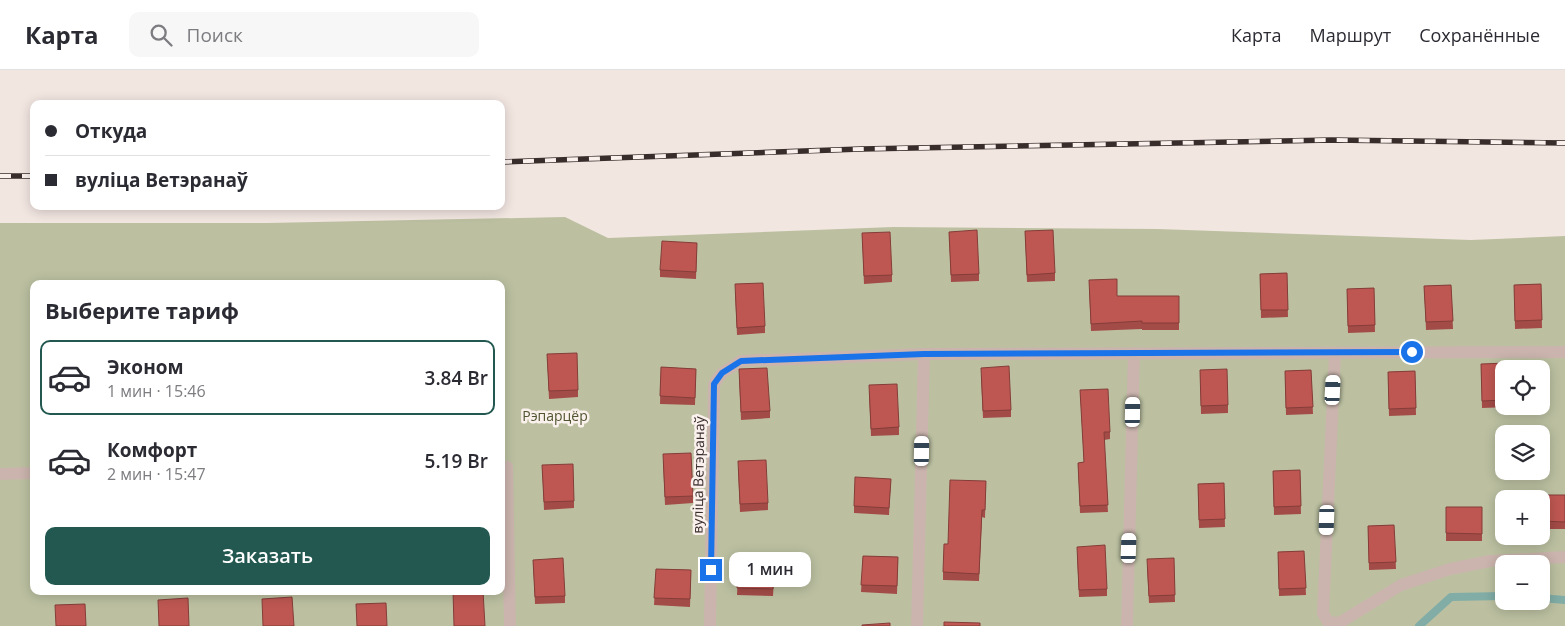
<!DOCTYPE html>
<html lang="ru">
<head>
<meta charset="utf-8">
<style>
	:root { --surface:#fff; --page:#f7f7f7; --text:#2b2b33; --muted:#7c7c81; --line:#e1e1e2; --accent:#235851 }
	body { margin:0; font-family:"Open Sans",sans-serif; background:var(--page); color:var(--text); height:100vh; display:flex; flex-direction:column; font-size:19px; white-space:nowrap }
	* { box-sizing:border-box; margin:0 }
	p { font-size:16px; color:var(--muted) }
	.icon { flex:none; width:28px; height:28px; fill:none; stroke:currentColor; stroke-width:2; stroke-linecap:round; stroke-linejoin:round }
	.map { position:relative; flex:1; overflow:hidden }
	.sheet { position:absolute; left:30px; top:210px; width:475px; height:315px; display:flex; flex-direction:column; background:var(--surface); border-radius:10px; box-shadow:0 2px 12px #0003 }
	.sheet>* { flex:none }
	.banner { position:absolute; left:30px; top:30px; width:475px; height:110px; border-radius:10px; box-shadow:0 2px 12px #0003; display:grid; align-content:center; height:110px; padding:0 15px; background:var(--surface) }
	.controls { position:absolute; left:1495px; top:290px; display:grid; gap:10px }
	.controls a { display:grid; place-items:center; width:55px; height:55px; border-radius:10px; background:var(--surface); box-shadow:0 2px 12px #0003; font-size:25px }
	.end { position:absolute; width:22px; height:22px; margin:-11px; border:6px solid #1a73e8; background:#fff; box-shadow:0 0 0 2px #fff }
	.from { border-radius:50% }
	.bubble { position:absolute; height:35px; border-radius:10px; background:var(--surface); box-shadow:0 2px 12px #0003; font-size:16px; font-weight:600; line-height:35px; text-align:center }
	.car { position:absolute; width:15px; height:30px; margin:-15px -8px; border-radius:6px; box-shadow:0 0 4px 1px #0007; background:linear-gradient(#fff 24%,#345 0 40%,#fff 0 76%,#345 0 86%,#fff 0) }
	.banner b { display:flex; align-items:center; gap:18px; height:48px; font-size:19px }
	.banner b+b { border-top:1px solid var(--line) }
	.banner i { width:12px; height:12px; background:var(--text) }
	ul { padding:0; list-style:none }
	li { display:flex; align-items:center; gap:15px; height:75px; margin:0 10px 8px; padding:0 5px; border:2px solid transparent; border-radius:10px }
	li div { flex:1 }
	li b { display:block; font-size:19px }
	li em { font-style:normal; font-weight:600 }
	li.selected { border-color:var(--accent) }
	li>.icon { width:45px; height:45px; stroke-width:1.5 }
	h2 { padding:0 15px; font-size:22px; line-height:60px }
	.primary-button { display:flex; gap:10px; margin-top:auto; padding:10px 15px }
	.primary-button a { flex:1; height:58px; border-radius:10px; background:var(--accent); color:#fff; font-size:20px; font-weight:600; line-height:58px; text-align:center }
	header { display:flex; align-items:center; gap:30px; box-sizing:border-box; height:70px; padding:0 25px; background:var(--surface); border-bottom:1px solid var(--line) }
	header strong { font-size:24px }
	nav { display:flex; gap:28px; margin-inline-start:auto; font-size:18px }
	.search { width:350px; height:45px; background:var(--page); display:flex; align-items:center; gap:12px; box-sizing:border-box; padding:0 18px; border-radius:10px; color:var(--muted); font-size:19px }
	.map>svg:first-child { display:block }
	.green { fill:#bcc0a1; fill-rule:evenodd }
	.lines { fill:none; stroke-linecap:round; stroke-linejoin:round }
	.stream { stroke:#81ada6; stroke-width:8 }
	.lane { stroke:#cab4ad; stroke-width:12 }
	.street { stroke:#cab4ad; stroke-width:12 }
	.rail-casing { stroke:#392d2b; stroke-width:5.5 }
	.rail { stroke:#faf1ed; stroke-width:4; stroke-dasharray:11; stroke-linecap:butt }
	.wall { fill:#a34b47 }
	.building { fill:#be5752; stroke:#853d39 }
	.route { stroke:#1a73e8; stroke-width:6 }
	.labels { text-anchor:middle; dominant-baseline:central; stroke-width:5; stroke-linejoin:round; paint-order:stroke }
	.park-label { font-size:14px; fill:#4f5530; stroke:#faf1ed }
	.street-label { font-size:14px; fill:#392d2b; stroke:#faf1ed }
</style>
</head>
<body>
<header>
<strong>Карта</strong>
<div class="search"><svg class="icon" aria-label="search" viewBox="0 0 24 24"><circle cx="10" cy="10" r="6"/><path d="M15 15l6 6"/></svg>Поиск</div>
<nav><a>Карта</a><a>Маршрут</a><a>Сохранённые</a></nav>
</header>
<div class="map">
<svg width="1565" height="556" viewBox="0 0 1565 556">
	<rect width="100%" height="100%" fill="#f2e6e1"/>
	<path class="green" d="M565,147L608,168L893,157L1158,159L1471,170L1565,166V556H0V153H267ZM34,214H501V521H34ZM1504,299H1541V336H1504ZM1504,364H1541V401H1504ZM1504,429H1541V466H1504ZM1504,494H1541V531H1504Z"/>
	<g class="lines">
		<path class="stream" d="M1541,528L1565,530
			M1419,556L1451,527L1504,526"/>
		<path class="lane" d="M1335,283L1323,543L1328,552L1339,553L1401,515L1450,499L1490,491L1565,487
			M507,397L510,556
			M917,556L924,284
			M1127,556L1134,283"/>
		<path class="street" d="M501,397H507
			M0,404L34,403
			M710,556L714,314L722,303L741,291L924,284L1565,282"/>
		<g class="rail-casing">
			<path id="rail" d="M501,92L861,79L1331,70L1565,73
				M0,106H34"/>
		</g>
		<use href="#rail" class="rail"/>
	</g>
	<path class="wall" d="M1025,161L1055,203V211L1027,212Z
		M949,162L979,204V211L951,212Z
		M862,163L892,205V212L864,214Z
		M697,173L696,209L660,207V200Z
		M1287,203L1288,247L1261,248L1260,204Z
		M1541,214L1542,258L1515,259L1514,215Z
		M1451,215L1453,259L1426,260L1424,216Z
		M1089,218L1117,226H1179V260H1142V259L1091,261Z
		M1374,218L1375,262L1348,263L1347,219Z
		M735,221L765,256V263L737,265Z
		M547,284L578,320V327L549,329Z
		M1481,294L1504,299V336H1509V337L1482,338Z
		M661,297L696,299L695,335L660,334Z
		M1200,300L1228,335V343L1201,344Z
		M1311,300L1313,344L1286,345L1285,301Z
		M1415,301L1416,345L1389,346L1388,302Z
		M981,305L1011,340V347L983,348Z
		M739,306L770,341V348L741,350Z
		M1080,320L1110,362V369L1104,370L1108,442L1080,443L1078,393L1084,392Z
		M869,323L899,357V365L871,366Z
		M663,391L693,426V433L665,435Z
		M542,395L574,431V438L544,440Z
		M738,398L768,433V440L740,442Z
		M1300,400L1301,444L1274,445L1273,401Z
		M891,409L889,445L854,443V436Z
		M986,411L985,448L982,447L979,511L943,510V502L948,474Z
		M1224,413L1225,457L1199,458L1198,414Z
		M1565,425V459H1541V429Z
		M1446,437H1482V471H1446Z
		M1394,455L1396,499L1369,500L1368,456Z
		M1304,481L1306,525L1279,526L1278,482Z
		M1077,484L1107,519V526L1079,527Z
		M863,486L898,487L897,524L861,522Z
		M1174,488L1175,532L1149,533L1147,497Z
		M739,489L775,490L773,526L737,525Z
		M533,490L565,526V533L535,534Z
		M656,499L691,500L690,537L654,535Z"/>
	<path class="building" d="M977,160L979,204L951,205L949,162Z
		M1053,160L1055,203L1027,205L1025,161Z
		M890,162L892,205L864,206L862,163Z
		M662,171L697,173L696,202L660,200Z
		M1287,203L1288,240H1261L1260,204Z
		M1117,209V226H1179V253H1142V251L1091,254L1089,210Z
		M763,213L765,256L737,258L735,214Z
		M1541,214L1542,250L1515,251L1514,215Z
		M1451,215L1453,251L1426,252L1424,216Z
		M1374,218L1375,255L1348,256L1347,219Z
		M577,283L578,320L549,321L547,284Z
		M1507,293L1508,299H1504V330L1482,331L1481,294Z
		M1009,296L1011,340L983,341L981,298Z
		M661,297L696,299L695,328L660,326Z
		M767,298L770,341L741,342L739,299Z
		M1227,299L1228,335L1201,336L1200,300Z
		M1311,300L1313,337L1286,338L1285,301Z
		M1415,301L1416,338L1389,339L1388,302Z
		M897,314L899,357L871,359L869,315Z
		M1108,319L1110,362H1104L1108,435L1080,436L1078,393L1084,392L1080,320Z
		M691,383L693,426L665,427L663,384Z
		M766,390L768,433L740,434L738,391Z
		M573,394L574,431L544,432L542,395Z
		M1300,400L1301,436L1274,437L1273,401Z
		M855,407L891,409L889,438L854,436Z
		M950,410L986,411L985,440H982L979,504L943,502L944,474H948Z
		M1224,413L1225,449L1199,450L1198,414Z
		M1540,425H1565V452L1541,451V429H1540Z
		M1446,437H1482V464L1446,463Z
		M1394,455L1396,492L1369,493L1368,456Z
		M1105,475L1107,519L1079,520L1077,477Z
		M1304,481L1306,518L1279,519L1278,482Z
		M863,486L898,487L897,516L861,515Z
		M563,488L565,526L535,527L533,490Z
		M1174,488L1175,525L1149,526L1147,489Z
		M739,489L775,490L773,519L737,518Z
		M656,499L691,500L690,529L654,528Z
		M453,521H483L485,556H454Z
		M292,527L294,556H263L262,529Z
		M188,528L189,556H159L158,530Z
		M386,533L387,556H357L356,534Z
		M85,534L86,556H56L55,535Z
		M944,552L980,553V556H944Z
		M890,553V556H862V555Z"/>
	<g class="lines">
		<path class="route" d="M711,500L714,314L722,303L741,291L924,284L1412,282"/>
	</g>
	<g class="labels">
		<g class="park-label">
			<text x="555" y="345">Рэпарцёр</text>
		</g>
		<g class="street-label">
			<text transform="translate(698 405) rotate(-89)">вуліца Ветэранаў</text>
		</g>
	</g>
</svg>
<div class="controls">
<a><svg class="icon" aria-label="locate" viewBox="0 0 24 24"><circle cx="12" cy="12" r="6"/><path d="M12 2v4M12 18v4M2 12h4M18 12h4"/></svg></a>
<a><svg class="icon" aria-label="layers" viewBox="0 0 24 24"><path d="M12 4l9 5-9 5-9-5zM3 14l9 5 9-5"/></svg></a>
<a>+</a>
<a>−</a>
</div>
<i class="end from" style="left:1412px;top:282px"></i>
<i class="end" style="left:711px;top:500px"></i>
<div class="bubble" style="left:729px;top:482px;width:82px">1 мин</div>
<i class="car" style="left:1333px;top:320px;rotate:3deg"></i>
<i class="car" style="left:1133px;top:342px;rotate:1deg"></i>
<i class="car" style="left:922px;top:381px;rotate:1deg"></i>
<i class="car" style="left:1327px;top:450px;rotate:182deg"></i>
<i class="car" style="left:1129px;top:478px;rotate:2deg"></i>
<div class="banner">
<b><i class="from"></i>Откуда</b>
<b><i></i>вуліца Ветэранаў</b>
</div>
<section class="sheet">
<h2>Выберите тариф</h2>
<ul>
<li class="selected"><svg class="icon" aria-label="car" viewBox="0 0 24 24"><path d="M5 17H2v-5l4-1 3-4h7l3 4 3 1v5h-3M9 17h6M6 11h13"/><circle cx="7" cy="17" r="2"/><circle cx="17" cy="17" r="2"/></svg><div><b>Эконом</b><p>1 мин · 15:46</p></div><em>3.84 Br</em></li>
<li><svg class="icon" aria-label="car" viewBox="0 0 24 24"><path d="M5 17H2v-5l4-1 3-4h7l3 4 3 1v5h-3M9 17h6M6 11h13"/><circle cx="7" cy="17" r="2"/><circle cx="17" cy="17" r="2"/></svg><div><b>Комфорт</b><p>2 мин · 15:47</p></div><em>5.19 Br</em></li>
</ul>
<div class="primary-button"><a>Заказать</a></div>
</section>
</div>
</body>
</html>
